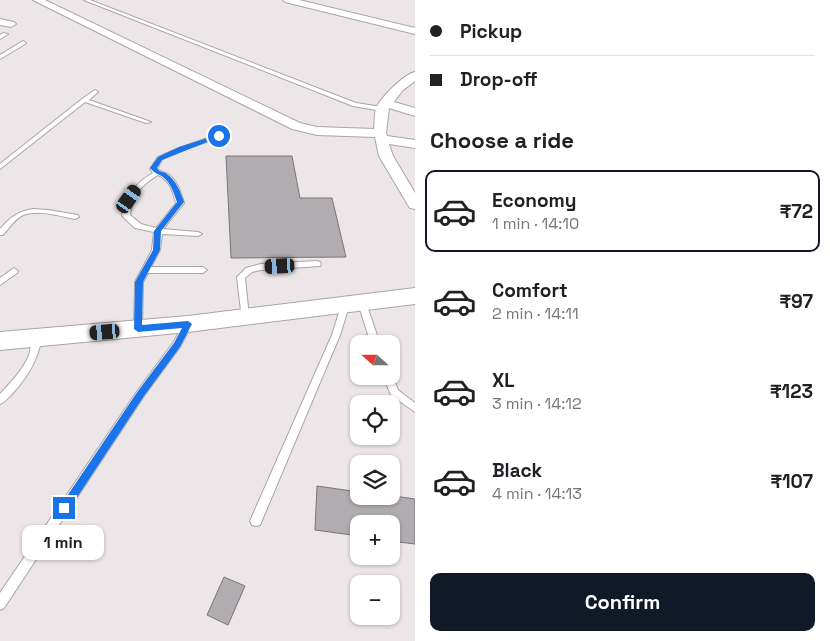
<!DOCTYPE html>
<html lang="en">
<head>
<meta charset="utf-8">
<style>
	:root { --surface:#fff; --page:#f6f6f6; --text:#202124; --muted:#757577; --line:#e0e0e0; --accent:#111827 }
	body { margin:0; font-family:"Space Grotesk",sans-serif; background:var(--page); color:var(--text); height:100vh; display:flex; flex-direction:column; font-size:19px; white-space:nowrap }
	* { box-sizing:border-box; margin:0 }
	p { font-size:16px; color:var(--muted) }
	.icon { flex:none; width:28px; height:28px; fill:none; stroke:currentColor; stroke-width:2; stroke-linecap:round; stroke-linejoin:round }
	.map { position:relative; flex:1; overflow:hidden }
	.sheet { display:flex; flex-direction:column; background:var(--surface); width:415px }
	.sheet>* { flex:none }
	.hud { display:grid; align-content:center; height:110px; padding:0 15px; background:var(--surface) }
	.needle { width:32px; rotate:291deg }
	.tools { position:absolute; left:350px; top:335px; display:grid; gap:10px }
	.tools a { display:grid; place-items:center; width:50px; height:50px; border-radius:10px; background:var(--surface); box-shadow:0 1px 4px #0004; font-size:25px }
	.end { position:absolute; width:22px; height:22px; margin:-11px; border:6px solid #1a73e8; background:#fff; box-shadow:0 0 0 2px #fff }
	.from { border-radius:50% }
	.bubble { position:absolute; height:35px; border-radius:10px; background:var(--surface); box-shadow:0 1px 4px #0004; font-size:16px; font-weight:800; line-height:35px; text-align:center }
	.car { position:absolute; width:15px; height:30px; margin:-15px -8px; border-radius:6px; box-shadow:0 0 4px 1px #0007; background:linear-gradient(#222 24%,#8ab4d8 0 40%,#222 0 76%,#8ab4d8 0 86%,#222 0) }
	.hud b { display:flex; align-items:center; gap:18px; height:48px; font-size:19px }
	.hud b+b { border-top:1px solid var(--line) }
	.hud i { width:12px; height:12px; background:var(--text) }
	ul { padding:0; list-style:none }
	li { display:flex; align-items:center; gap:15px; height:82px; margin:0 10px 8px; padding:0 5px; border:2px solid transparent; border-radius:10px }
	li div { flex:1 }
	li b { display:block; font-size:19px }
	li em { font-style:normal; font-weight:800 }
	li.selected { border-color:var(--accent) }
	li>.icon { width:45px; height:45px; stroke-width:1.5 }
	h2 { padding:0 15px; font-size:22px; line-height:60px }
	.button { display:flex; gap:10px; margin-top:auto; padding:10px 15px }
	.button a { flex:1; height:58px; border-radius:10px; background:var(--accent); color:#fff; font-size:20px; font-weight:800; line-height:58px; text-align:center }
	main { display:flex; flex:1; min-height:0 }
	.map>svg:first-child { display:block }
	.building { fill:#b1acaf; stroke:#7a7578 }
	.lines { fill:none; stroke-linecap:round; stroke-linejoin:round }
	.lane-casing { stroke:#aaa4a5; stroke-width:2 }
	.street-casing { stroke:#aaa4a5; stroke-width:2 }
	.secondary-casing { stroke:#aaa4a5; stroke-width:2 }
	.lane { fill:#fff; fill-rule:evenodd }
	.street { fill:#fff; fill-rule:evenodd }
	.secondary { fill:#fff; fill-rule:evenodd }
	.route { fill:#1a73e8 }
</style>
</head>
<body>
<main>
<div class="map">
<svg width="415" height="641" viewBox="0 0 415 641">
	<rect width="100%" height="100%" fill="#ede6e8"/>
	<path class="building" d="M226,156H292L300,198H332L346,257L231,258Z
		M317,486L359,492V496H394L415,499V544L391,541V524H359V536L315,530Z
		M224,577L245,586L228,625L207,615Z"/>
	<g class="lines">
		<g class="lane-casing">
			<path id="lane" d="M84,0H90L356,103L382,107L385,109L382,111L353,106Z
				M3,33L8,34L0,39V35Z
				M23,41L26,43L25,44L0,59V55Z
				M95,90L98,92L89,100L151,122L146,123L85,102L0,169V164L82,99Z
				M219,134L221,135V137L183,150L162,159L157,169C160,171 164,172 168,174C177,180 181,193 184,203L163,229L198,232L202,234L198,236L162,234L160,250L151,267H203L207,270L203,273H148L143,282L142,329L138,332L135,331L134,329L135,282L152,250L154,232L135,228L123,217L122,215C127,195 135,183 153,173L150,169L158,157L179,148ZM158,175C170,180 173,192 176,203L156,228L141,224L130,215C134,194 140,186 158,175Z
				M33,209L48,210L78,215L79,217L75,219C60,216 38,209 23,215C15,219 9,228 3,235H0V229C10,218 18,211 33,209Z
				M317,261L320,262L321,264L320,266L261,270L252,272L245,278L249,317L245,320L242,319L237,277L246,268L261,264Z
				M14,268L18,271L17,273L0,285V278Z
				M362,300L366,303L380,344H371L358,303Z
				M345,303L349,306L340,335L260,525L256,526L252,525L250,521L332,335L341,306Z
				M188,321L192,324L180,347L144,396L4,608L0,610V593L138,390L173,343L185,322Z
				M38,334L42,337C38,359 28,377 12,394C8,398 5,402 0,404V394C11,382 23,370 29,355C31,348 31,337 38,334Z
				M391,373L398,390L415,403V412L391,395L383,376H391Z"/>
		</g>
		<g class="street-casing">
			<path id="street" d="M33,0H45L300,123L317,127L374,129C375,123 374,115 376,109C379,99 404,74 415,72V81L402,91L394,102L415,108V116L389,108L386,133L387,136L415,140V148L389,144L393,156L415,193V209L410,208L408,205L379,156L375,137L317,135L292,129Z
				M283,0H299L415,28V34L285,2Z
				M0,19L14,22L16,24L11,27L0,25Z"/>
		</g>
		<g class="secondary-casing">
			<path id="secondary" d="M415,288V304L188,332L0,350V332L188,316Z"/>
		</g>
		<use href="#lane" class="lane"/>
		<use href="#street" class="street"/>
		<use href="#secondary" class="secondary"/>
	</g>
	<path class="route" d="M217,135L222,136L162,160L157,168C160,173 163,171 167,174C176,180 181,193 184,202L161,231L160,250L143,282L142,325L188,321L192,324L180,347L144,396L68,511H61L59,508L61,505L138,391L174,343L182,328L138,332L134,329L135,282L153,250L154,231L177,202C174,194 171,183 163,177C159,174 155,174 150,168L158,157L179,147Z"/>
</svg>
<div class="tools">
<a><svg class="needle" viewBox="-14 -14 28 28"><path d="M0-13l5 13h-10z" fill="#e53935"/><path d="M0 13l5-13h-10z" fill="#757577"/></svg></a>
<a><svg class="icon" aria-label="locate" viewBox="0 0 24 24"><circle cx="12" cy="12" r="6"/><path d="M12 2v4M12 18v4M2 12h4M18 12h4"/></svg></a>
<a><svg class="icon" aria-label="layers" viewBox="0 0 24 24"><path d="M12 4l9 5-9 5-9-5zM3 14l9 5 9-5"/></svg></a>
<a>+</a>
<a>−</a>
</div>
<i class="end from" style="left:219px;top:136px"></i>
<i class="end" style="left:64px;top:508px"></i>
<div class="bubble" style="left:22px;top:525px;width:82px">1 min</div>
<i class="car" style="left:129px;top:199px;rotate:35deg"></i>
<i class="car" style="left:280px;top:266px;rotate:267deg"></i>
<i class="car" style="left:105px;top:332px;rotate:265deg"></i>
</div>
<section class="sheet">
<div class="hud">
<b><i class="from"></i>Pickup</b>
<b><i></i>Drop-off</b>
</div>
<h2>Choose a ride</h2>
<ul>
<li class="selected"><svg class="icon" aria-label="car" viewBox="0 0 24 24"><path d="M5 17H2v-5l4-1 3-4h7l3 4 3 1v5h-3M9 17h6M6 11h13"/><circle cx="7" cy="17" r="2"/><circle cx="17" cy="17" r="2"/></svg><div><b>Economy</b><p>1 min · 14:10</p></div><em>₹72</em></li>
<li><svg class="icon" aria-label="car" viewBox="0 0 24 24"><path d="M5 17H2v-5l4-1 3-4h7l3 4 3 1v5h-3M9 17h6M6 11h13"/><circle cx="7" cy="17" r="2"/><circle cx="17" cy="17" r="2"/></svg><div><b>Comfort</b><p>2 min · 14:11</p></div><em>₹97</em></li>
<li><svg class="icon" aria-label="car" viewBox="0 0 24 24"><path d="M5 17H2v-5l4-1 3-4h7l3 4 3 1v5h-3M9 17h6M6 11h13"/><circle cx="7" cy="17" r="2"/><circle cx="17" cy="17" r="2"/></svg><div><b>XL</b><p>3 min · 14:12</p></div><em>₹123</em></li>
<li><svg class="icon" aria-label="car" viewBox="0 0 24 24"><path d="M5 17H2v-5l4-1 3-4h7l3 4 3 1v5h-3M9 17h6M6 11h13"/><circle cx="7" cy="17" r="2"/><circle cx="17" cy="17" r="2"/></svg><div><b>Black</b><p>4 min · 14:13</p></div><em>₹107</em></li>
</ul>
<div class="button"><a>Confirm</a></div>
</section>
</main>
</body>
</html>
